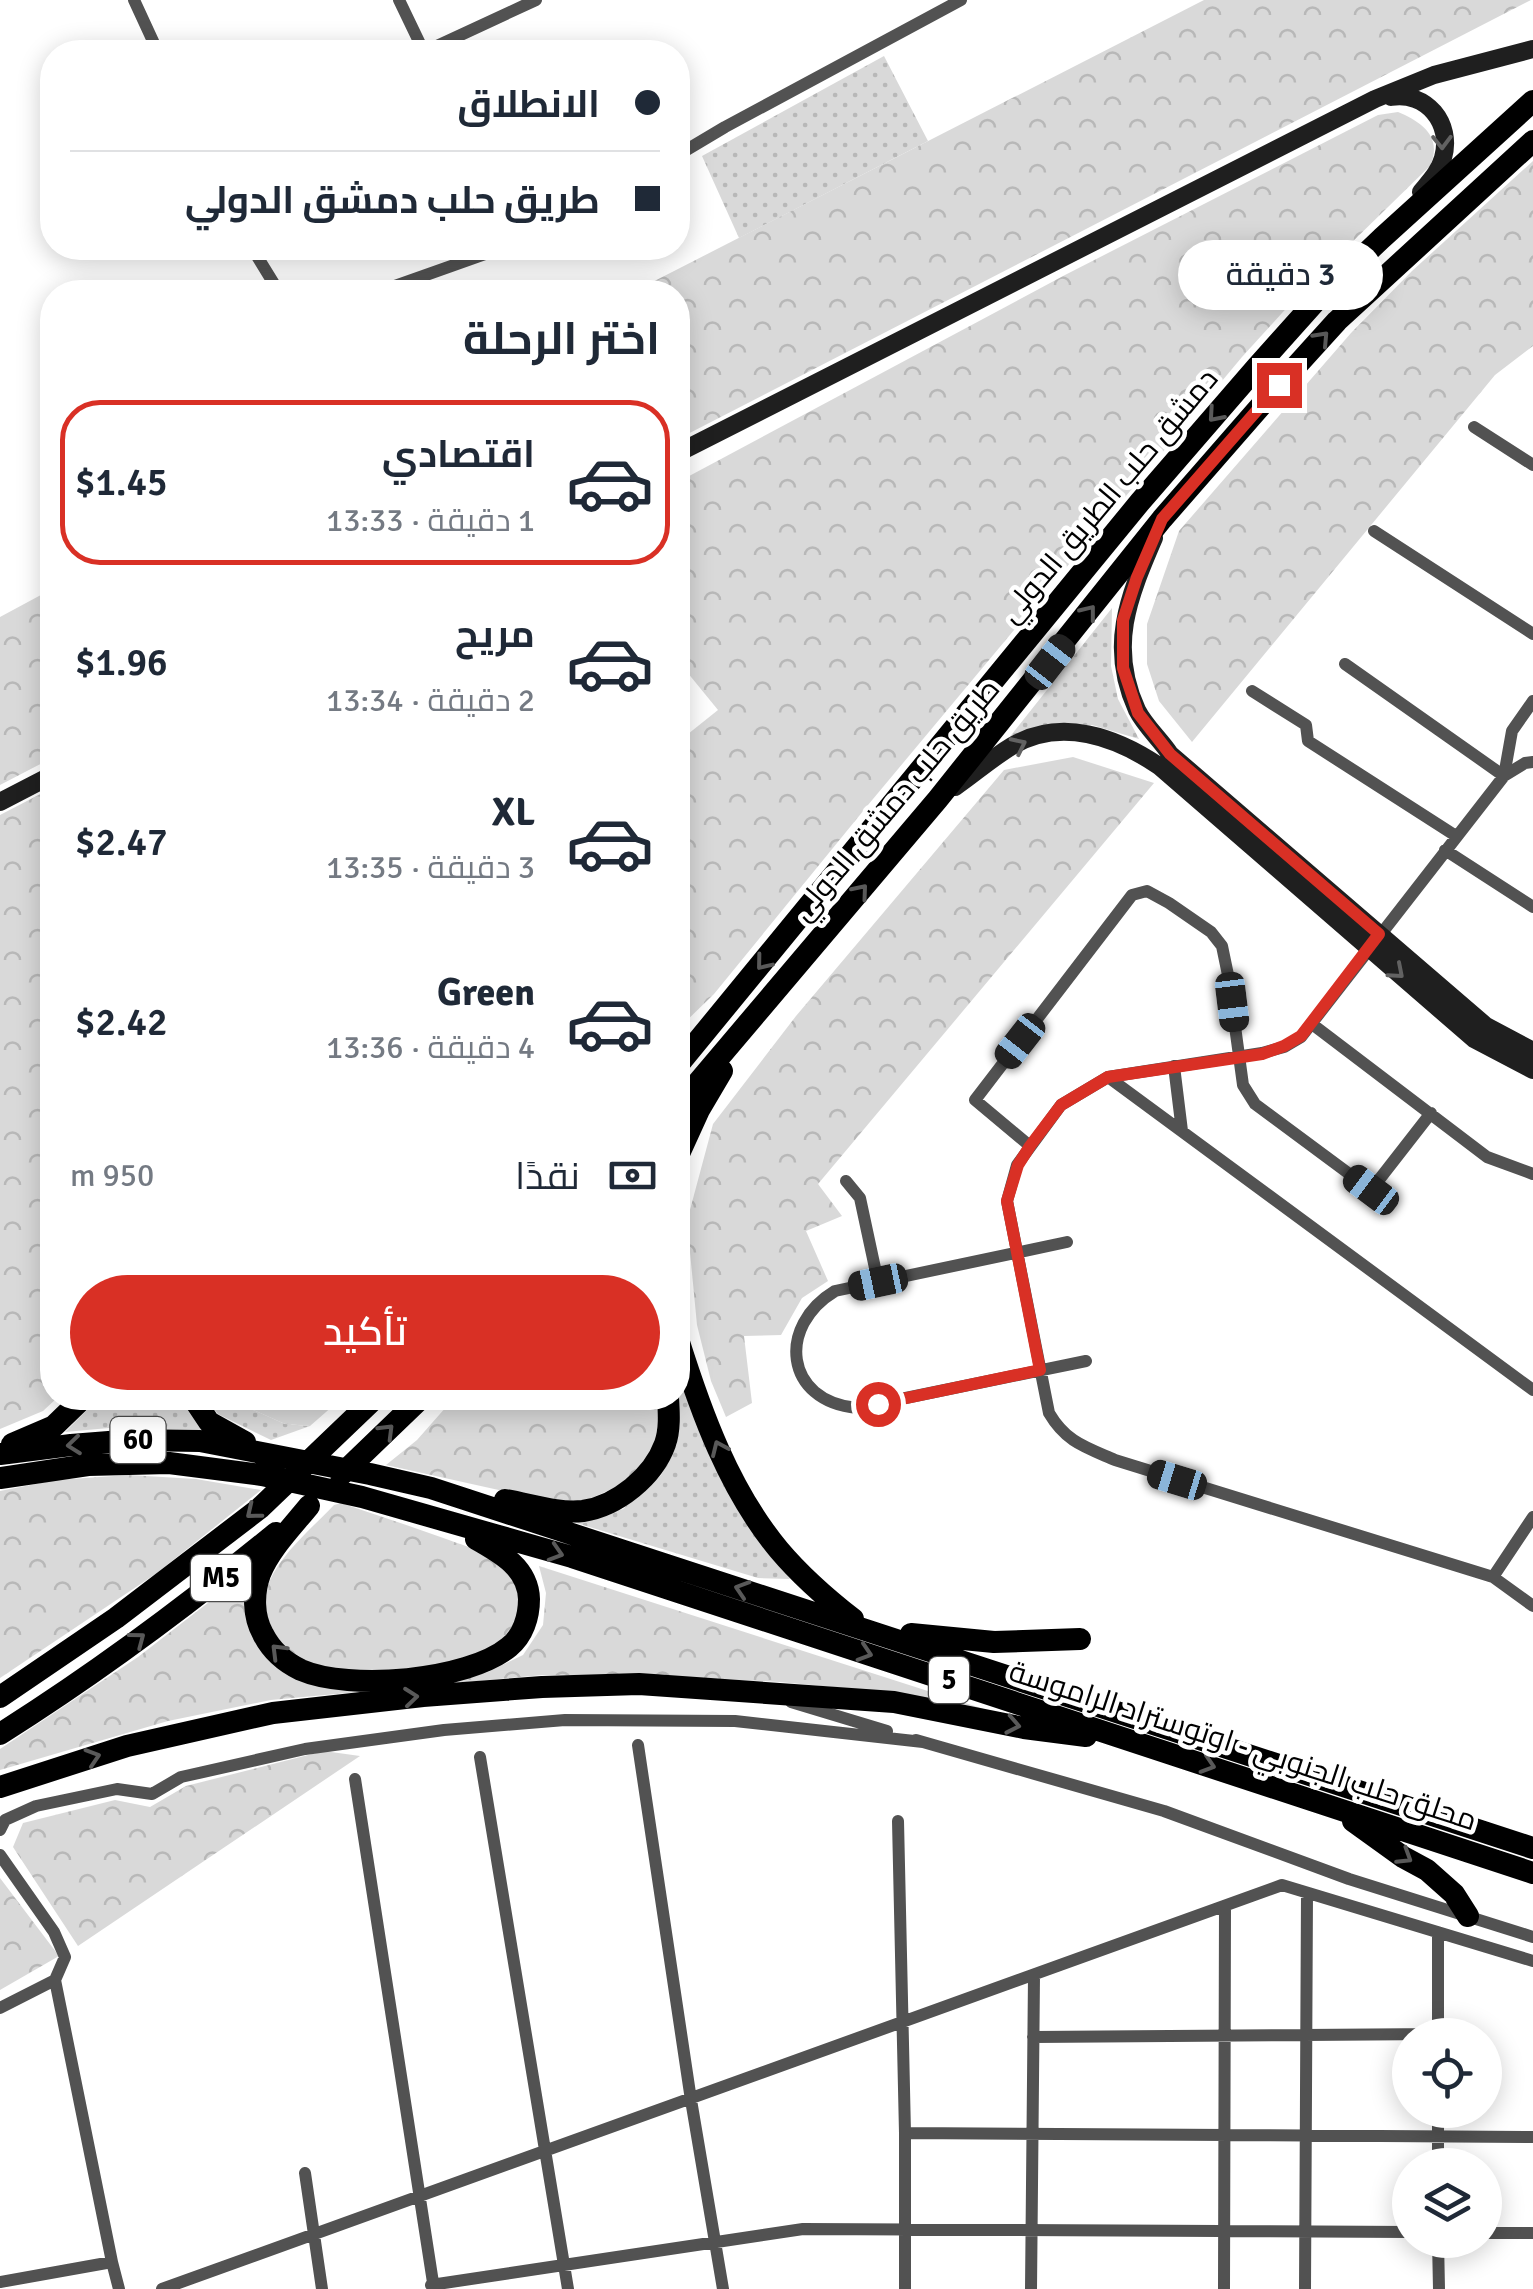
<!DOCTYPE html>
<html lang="ar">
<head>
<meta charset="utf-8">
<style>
	:root { --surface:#fff; --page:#f6f6f7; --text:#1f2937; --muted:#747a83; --line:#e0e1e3; --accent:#d93025 }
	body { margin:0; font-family:Signika,Cairo,sans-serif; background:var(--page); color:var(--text); direction:rtl; height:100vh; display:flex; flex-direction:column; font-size:38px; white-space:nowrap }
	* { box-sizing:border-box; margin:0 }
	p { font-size:32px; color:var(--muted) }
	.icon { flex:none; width:55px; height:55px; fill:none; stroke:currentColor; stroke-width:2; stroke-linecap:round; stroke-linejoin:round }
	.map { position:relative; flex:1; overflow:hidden; direction:ltr }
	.sheet { position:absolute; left:40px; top:280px; width:650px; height:1130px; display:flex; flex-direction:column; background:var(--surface); border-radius:40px; box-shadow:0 5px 25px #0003; direction:rtl }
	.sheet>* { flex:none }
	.guide { position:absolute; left:40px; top:40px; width:650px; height:220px; border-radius:40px; box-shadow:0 5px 25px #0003; direction:rtl; display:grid; align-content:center; height:220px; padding:0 30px; background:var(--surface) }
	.tools { position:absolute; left:1392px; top:2018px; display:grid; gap:20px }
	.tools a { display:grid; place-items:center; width:110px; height:110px; border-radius:50%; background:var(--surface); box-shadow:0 5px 25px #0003; font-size:50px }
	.end { position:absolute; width:45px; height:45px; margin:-22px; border:12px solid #d93025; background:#fff; box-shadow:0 0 0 5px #fff }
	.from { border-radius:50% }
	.bubble { position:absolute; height:70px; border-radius:35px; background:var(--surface); box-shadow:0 5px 25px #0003; font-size:32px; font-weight:600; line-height:70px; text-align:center; direction:rtl }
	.car { position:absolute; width:30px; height:60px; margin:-30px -15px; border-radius:12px; box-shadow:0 0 8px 2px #0007; background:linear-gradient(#222 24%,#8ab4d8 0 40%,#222 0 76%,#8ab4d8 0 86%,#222 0) }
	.guide b { display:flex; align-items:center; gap:35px; height:95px; font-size:38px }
	.guide b+b { border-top:2px solid var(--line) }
	.guide i { width:25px; height:25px; background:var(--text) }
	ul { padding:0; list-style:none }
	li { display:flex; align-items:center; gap:30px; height:165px; margin:0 20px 15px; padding:0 10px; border:5px solid transparent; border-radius:40px }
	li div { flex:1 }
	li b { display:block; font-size:38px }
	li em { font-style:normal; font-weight:600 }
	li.current { border-color:var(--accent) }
	li>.icon { width:90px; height:90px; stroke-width:1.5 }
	h2 { padding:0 30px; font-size:45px; line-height:120px }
	.pay { display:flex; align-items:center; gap:25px; height:110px; padding:0 30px; font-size:38px }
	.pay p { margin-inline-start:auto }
	.primary-button { display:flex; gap:20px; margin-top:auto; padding:20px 30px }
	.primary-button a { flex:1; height:115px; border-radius:60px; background:var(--accent); color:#fff; font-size:40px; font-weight:600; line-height:115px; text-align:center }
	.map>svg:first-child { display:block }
	.grass { fill:url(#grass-dots) }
	.forest { fill:url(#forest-crowns) }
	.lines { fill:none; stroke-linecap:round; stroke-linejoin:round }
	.street { stroke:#525252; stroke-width:12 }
	.secondary { stroke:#1f1f1f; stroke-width:18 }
	.highway { stroke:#000; stroke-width:22 }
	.oneway { stroke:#626262 }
	.oneway2 { stroke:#595959 }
	.route { stroke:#d93025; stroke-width:12 }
	.labels { text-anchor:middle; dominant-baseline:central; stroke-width:9; stroke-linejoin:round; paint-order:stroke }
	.shield { fill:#fff; stroke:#4c4c4c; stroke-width:2.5 }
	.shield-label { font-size:28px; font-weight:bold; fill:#000 }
	.street-label { font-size:30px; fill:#000; stroke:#fff }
</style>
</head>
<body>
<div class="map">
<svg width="1533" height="2289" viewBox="0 0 1533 2289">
	<defs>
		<pattern id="grass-dots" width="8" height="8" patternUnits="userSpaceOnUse" patternTransform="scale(2.5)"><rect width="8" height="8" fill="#d9d9d9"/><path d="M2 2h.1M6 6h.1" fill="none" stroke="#b8b8b8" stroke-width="1.8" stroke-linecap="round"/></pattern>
		<pattern id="forest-crowns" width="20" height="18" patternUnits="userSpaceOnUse" patternTransform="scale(2.5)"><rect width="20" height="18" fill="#d9d9d9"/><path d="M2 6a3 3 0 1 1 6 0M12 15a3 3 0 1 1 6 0" fill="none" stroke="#b8b8b8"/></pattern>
	</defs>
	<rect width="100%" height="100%" fill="#fff"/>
	<path class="grass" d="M884,56L928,141L739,238L702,156Z
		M1112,608L1111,666L1118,699L1139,739L1092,725L1058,726L1008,739Z
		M678,1366L739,1508L790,1579L758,1578L573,1522L623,1509L661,1475L677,1444Z
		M99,1398H180L201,1430L109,1428L65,1432Z
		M205,1398H233L251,1409L285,1424L310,1426L271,1440L218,1414Z"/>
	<path class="forest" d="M1204,0H1531L678,439V292H633Z
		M1398,112C1422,122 1443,137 1430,166L1302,291L1242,357L868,805L714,994L678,1029V742L718,710L678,661V482L1065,275L1378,115Z
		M1533,161V346L1495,375L1192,742L1159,701L1147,664V624L1179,531L1351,333L1412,271Z
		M52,589V758L0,785V617Z
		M1073,757L1154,783L818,1184L842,1216L806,1231L828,1281L802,1298L781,1335L744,1336L752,1403L726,1417L711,1381L697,1325L687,1221L713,1124L796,1016L1004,770Z
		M52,788V1398H57L43,1411L0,1429V815Z
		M233,1398H342L310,1426L285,1424L251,1409Z
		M454,1398H660L656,1440L647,1458L633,1474L616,1487L583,1502H553L386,1465L417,1440Z
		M129,1475L196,1479L261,1490L157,1573L0,1678V1491L56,1480Z
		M341,1503C377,1515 413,1527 449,1540C470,1548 494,1554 510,1570C518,1578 521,1595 519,1606C517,1618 514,1630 504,1640C473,1671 354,1677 312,1664C292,1658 277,1644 270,1624C264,1608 262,1596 270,1580C283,1552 312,1528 334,1505Z
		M539,1566L987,1710L897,1693L779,1682L644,1675H543L271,1700L168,1721L0,1770V1749L138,1657L253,1568L272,1658L415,1685L488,1672L523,1655L543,1625L546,1593Z
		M324,1751L360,1756L78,1946L13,1847L23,1823L115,1800L150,1807L186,1786Z
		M0,1878L59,1956L0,1990Z"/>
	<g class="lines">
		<path class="street" d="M134,0L158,52
			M399,0L424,52L536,0
			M678,155L725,127L961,0
			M252,248L279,292
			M378,292L502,248
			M1474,427L1533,465
			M1374,531L1533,634
			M1345,664L1504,776L1512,731L1533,701
			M1252,691L1306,725L1308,741L1456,836
			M1533,762L1525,763L1504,776L1301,1037L1284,1047L1262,1053L1108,1077L1061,1105L1017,1165L1007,1201L1049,1413C1066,1442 1085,1447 1115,1460L1493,1577L1533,1606
			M1445,850L1533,907
			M1312,1024L1487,1157L1533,1174
			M1174,1066L1182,1131
			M1108,1077L1533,1390
			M1030,1146L975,1100L1132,895L1147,891L1169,903L1211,932L1222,946L1228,975L1243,1085L1255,1104L1371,1190L1431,1113
			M846,1181L860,1198L878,1282
			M1067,1242L835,1291C777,1326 784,1401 857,1408L1086,1361
			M1493,1577L1533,1517
			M791,1702L887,1731
			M916,1740L1164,1811L1349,1879L1533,1937
			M638,1745L691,2100L723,2289
			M480,1757L568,2289
			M355,1779L434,2289
			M898,1821L905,2133L1533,2137
			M0,1830L5,1820L36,1806L117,1789L152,1794L181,1777L305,1749L444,1730L565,1720L735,1721L923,1742
			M0,1855L54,1932L65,1957L55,1980L0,2008
			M55,1980L112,2262
			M1438,2035V1932
			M1033,2037L1438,2034
			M1438,2165V2110
			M305,2173L322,2289
			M1485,2233H1533
			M1438,2240L1439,2289
			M0,2282L112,2262L119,2289
			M431,2285L803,2229L1410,2232
			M162,2289L1282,1885L1533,1961
			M905,2289V2133
			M1031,2289L1034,1976
			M1224,2289L1225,1906
			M1305,2289L1307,1893"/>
		<path class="secondary" d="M1391,97C1426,91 1453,123 1443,158C1439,172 1430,181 1421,192
			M678,453L1375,99L1434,75L1533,49
			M1154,538C1128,598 1108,647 1137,710C1145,726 1160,739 1170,754L1486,1026L1533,1051
			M955,787C974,774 992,758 1012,746C1061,717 1116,737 1159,766L1474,1039L1533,1070
			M0,802L52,775"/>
		<path class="highway" d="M678,1065L1140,502L1256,368L1315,302L1382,238L1533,101
			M678,1106L938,799L1162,519L1279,385L1337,321L1533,141
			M678,1156L699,1110L722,1071
			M678,1339C701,1412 729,1490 779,1550C801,1576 826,1598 853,1619
			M193,1398L209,1422L245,1442
			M12,1444L54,1426L83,1398
			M0,1454L71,1445L134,1440L200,1441L370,1474L431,1488L1533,1848
			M341,1475L421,1398
			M0,1478L88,1465L169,1463L262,1475L362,1497L572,1557L1533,1873
			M505,1500C530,1504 557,1514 583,1511C617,1506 653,1477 665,1444C670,1430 669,1413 668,1398
			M309,1506C292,1527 270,1549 260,1574C253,1593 253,1616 263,1634C271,1650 284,1662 301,1670C349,1691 468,1681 509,1647C523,1636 529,1617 529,1599C528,1568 501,1553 476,1539
			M911,1634L994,1642L1080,1639
			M0,1697L116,1618L260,1508L375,1398
			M0,1734C97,1673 188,1605 276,1533
			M0,1787L127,1746L273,1713L423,1696L542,1687L639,1684L894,1702L1024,1728L1086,1736
			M1353,1821L1403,1857L1427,1870L1454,1894L1468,1916"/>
	</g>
	<defs><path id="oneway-chevron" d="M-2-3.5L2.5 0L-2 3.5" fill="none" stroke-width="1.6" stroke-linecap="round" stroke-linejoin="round" transform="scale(2.5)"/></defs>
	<g class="oneway">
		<use href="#oneway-chevron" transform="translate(1442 142) rotate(89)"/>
		<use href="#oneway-chevron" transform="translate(1019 745) rotate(-26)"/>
		<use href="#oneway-chevron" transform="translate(1397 972) rotate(41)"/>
	</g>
	<g class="oneway2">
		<use href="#oneway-chevron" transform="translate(1322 338) rotate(-47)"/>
		<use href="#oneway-chevron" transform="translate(1215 415) rotate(131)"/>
		<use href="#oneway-chevron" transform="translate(1089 612) rotate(-52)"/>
		<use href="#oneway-chevron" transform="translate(861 891) rotate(-50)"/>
		<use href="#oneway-chevron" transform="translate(763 963) rotate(129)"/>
		<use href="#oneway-chevron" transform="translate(387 1431) rotate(-45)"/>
		<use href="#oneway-chevron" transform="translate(74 1445) rotate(174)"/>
		<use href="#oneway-chevron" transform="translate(719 1448) rotate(-114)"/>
		<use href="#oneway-chevron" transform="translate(253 1512) rotate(141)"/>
		<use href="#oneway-chevron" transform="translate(556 1553) rotate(17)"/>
		<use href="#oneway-chevron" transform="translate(742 1589) rotate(-162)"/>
		<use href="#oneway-chevron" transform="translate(138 1639) rotate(-37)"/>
		<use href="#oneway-chevron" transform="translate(278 1651) rotate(-135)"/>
		<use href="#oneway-chevron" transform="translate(865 1653) rotate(18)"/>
		<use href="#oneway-chevron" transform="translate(411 1697) rotate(-6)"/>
		<use href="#oneway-chevron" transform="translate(1013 1725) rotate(11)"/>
		<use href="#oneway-chevron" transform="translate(93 1757) rotate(-18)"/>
		<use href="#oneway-chevron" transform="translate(1208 1765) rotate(18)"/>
		<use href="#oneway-chevron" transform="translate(1405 1857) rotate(32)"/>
	</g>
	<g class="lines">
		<path class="route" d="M878,1404L1040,1370L1007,1201L1018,1165L1030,1146L1061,1105L1108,1077L1262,1054L1284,1046L1301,1036L1379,934L1170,754L1138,713L1123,668V620L1137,577L1162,519L1279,385"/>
	</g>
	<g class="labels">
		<g class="shield">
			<rect x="110.5" y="1417" width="55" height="46" rx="8"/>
			<rect x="191" y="1555" width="60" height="46" rx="8"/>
			<rect x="929" y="1657" width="40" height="46" rx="8"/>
		</g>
		<g class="shield-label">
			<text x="138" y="1440">60</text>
			<text x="221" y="1578">M5</text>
			<text x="949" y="1680">5</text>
		</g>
		<g class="street-label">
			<text transform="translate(1109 496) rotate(-50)">دمشق حلب الطريق الدولي</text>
			<text transform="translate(896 800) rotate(-50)">طريق حلب دمشق الدولي</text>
			<text transform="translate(1243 1746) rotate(18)">محلق حلب الجنوبي - اوتوستراد الراموسة</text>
		</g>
	</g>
</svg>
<div class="tools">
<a><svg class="icon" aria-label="locate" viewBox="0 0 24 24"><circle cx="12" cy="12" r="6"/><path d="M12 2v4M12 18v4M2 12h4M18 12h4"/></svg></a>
<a><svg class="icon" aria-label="layers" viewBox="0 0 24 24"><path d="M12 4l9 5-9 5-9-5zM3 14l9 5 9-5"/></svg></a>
</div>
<i class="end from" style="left:878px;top:1404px"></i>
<i class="end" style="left:1279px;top:385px"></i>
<div class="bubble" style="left:1178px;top:240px;width:205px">3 دقيقة</div>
<i class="car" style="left:1050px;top:662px;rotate:38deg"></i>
<i class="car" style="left:1232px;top:1002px;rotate:173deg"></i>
<i class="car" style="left:1020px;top:1041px;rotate:218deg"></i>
<i class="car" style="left:1371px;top:1190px;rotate:307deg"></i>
<i class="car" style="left:878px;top:1282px;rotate:258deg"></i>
<i class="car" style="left:1177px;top:1480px;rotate:287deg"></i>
<div class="guide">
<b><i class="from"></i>الانطلاق</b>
<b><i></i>طريق حلب دمشق الدولي</b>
</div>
<section class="sheet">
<h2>اختر الرحلة</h2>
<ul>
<li class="current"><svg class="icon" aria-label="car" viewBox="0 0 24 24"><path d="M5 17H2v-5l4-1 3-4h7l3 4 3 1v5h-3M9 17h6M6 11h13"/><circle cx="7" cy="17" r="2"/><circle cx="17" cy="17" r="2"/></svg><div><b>اقتصادي</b><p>1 دقيقة · 13:33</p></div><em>$1.45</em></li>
<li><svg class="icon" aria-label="car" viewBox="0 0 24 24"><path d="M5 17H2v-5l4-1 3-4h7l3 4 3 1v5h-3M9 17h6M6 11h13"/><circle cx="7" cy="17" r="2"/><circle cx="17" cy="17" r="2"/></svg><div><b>مريح</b><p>2 دقيقة · 13:34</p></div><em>$1.96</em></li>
<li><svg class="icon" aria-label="car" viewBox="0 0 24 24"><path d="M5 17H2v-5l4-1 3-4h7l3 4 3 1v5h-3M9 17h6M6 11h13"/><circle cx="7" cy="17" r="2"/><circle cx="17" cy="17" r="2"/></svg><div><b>XL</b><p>3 دقيقة · 13:35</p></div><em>$2.47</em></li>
<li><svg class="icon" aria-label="car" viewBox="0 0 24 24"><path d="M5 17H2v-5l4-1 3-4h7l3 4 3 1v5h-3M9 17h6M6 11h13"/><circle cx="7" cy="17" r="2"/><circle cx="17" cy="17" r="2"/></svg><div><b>Green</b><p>4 دقيقة · 13:36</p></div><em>$2.42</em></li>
</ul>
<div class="pay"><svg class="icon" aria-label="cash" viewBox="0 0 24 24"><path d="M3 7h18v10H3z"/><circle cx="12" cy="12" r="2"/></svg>نقدًا<p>950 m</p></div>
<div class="primary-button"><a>تأكيد</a></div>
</section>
</div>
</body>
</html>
